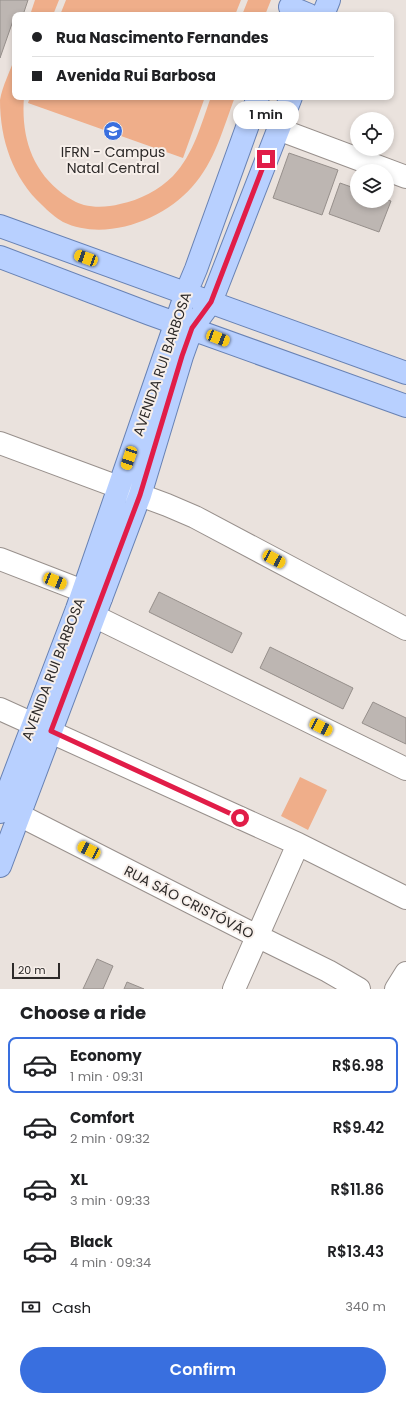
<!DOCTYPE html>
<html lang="en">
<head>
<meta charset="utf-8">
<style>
	:root { --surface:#fff; --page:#f6f6f6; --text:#202124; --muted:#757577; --line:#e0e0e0; --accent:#396fdf }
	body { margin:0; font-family:Poppins,sans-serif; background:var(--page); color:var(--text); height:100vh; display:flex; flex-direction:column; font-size:15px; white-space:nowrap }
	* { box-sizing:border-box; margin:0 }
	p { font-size:13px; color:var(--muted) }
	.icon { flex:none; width:22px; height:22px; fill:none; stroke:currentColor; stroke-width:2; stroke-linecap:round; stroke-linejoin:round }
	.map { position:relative; height:989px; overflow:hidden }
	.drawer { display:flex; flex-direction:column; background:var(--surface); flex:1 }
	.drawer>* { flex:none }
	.banner { position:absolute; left:12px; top:12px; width:382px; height:88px; border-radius:8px; box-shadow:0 2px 6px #0003; display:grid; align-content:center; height:88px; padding:0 20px; background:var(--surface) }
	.tools { position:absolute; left:350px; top:112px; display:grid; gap:8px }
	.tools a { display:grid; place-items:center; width:44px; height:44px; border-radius:50%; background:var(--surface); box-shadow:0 2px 6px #0003; font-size:20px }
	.scale { position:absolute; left:12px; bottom:10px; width:48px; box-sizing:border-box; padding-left:4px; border:2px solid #2d2a29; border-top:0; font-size:11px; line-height:14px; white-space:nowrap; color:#2d2a29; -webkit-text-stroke:3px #f7efea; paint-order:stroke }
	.end { position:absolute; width:18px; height:18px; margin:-9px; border:5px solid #e11d48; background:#fff; box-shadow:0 0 0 2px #fff }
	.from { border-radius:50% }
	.bubble { position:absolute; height:28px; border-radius:14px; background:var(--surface); box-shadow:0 2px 6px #0003; font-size:13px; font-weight:600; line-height:28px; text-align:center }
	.car { position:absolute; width:12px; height:24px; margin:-12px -6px; border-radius:5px; box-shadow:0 0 3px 1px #0007; background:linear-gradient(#f5c518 24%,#345 0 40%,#f5c518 0 76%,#345 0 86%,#f5c518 0) }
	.banner b { display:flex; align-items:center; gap:14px; height:38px; font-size:15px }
	.banner b+b { border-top:1px solid var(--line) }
	.banner i { width:10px; height:10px; background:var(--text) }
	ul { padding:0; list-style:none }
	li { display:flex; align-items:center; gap:12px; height:56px; margin:0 8px 6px; padding:0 12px; border:2px solid transparent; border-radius:8px }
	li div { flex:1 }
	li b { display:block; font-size:15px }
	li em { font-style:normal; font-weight:600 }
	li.current { border-color:var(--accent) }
	li>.icon { width:36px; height:36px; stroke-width:1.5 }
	h2 { padding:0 20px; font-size:18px; line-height:48px }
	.pay { display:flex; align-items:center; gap:10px; height:44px; padding:0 20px; font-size:15px }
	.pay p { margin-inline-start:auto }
	.action { display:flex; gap:8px; margin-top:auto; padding:8px 20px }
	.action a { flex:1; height:46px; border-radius:24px; background:var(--accent); color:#fff; font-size:16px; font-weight:600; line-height:46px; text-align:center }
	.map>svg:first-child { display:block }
	.green { fill:#efae8a }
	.building { fill:#bdb6b2; stroke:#968f8b }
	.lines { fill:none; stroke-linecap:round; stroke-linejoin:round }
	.minor-casing { stroke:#98908c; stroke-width:24 }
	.major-casing { stroke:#6882b4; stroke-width:24 }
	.minor { stroke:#fff; stroke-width:22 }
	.major { stroke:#b8d0ff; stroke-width:22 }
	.route { stroke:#e11d48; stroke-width:5 }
	.labels { text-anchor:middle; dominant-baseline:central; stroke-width:4; stroke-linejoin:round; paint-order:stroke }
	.poi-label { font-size:14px; fill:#2d2a29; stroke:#f7efea }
	.street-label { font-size:14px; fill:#2d2a29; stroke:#f7efea }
</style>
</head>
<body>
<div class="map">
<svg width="406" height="989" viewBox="0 0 406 989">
	<rect width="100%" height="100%" fill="#eae2dd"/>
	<path class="green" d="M35,0H59L53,15H30Z
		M66,0H241L235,15H60Z
		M248,0H271L265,15H242Z
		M15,57V97H24C21,135 31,170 63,194C69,198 76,203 84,205C96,208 109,207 120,204C140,200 159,190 173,176C194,154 201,124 211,97H235C223,128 215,162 192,187C163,220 105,242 63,222C56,218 48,211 42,205C13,178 0,140 0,100C2,87 11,69 15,57Z
		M30,97H205L183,158L28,103Z
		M300,777L327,790L308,830L281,816Z"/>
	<path class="building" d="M0,0H28L23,15H15L0,58Z
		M289,153L338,170L322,215L273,198Z
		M340,183L357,189V201L387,200L391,201L379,232L329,214Z
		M159,592L242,633L232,653L149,612Z
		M270,647L353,688L343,709L260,668Z
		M373,702L406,718V744L362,723Z
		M97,959L113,966L103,989H83Z
		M127,982L144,989H124Z"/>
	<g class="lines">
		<g class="minor-casing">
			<path id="minor" d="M278,129L406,177
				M0,443L167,505L195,517L406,629
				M0,559L101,598
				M78,609L94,616L406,769
				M0,709L298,844L406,898
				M19,815L257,936L328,971L359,989
				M234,989L298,844
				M396,989L406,973"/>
		</g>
		<g class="major-casing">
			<path id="major" d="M290,7L309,15
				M323,15L329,0
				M0,226L406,373
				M0,257L150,314L406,406
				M0,812L77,609L186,293L196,269L258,97
				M0,866L140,495L182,356L192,328L211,302L291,97"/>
		</g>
		<use href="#minor" class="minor"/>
		<use href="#major" class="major"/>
	</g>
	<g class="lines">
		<path class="route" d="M240,818L51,731L140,495L182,356L192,328L211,302L266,159"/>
	</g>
	<defs>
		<g id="university-disc" transform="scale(1)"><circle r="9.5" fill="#396fdf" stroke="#f7efea"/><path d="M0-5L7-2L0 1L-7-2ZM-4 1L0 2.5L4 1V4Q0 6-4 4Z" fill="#fff"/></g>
	</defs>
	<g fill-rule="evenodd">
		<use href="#university-disc" x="113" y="131"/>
	</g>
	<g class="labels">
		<g class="poi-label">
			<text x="113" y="152">IFRN - Campus<tspan x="113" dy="16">Natal Central</tspan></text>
		</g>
		<g class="street-label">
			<text transform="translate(162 364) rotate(-71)">AVENIDA RUI BARBOSA</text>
			<text transform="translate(53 669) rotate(-69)">AVENIDA RUI BARBOSA</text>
			<text transform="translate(189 902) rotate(27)">RUA SÃO CRISTÓVÃO</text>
		</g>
	</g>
</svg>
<div class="tools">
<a><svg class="icon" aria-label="locate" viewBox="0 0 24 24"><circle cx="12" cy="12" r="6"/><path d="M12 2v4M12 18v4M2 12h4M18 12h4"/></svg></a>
<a><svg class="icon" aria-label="layers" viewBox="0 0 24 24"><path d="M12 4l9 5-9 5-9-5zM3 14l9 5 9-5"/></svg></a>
</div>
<div class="scale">20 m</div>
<i class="end from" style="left:240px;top:818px"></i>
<i class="end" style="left:266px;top:159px"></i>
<div class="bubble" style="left:233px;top:101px;width:66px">1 min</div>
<i class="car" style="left:86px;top:258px;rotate:290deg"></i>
<i class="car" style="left:218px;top:338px;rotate:111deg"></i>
<i class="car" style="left:129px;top:458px;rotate:199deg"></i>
<i class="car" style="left:274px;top:559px;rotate:118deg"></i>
<i class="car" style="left:55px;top:581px;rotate:112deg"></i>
<i class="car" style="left:321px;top:727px;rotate:116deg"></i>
<i class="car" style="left:89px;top:850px;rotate:297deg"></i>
<div class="banner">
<b><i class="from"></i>Rua Nascimento Fernandes</b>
<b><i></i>Avenida Rui Barbosa</b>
</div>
</div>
<section class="drawer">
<h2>Choose a ride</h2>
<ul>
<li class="current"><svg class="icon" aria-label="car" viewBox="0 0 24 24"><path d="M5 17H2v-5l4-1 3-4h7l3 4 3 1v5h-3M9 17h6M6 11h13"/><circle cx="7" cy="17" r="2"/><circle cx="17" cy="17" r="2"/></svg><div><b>Economy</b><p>1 min · 09:31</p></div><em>R$6.98</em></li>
<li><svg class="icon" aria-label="car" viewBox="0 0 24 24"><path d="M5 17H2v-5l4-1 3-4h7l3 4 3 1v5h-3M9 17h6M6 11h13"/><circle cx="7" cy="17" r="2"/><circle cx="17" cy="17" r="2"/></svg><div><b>Comfort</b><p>2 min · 09:32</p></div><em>R$9.42</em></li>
<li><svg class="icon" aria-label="car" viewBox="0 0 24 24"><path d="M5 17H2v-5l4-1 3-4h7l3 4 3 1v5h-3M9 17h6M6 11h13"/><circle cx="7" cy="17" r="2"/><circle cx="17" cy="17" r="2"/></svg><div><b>XL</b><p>3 min · 09:33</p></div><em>R$11.86</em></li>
<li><svg class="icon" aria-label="car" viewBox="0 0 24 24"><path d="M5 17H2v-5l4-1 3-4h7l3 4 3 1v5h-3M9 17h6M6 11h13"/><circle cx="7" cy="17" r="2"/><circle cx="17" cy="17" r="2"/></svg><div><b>Black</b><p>4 min · 09:34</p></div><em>R$13.43</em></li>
</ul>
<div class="pay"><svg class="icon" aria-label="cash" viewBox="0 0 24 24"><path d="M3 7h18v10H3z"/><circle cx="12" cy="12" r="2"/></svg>Cash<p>340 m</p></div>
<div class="action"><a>Confirm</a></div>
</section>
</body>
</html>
